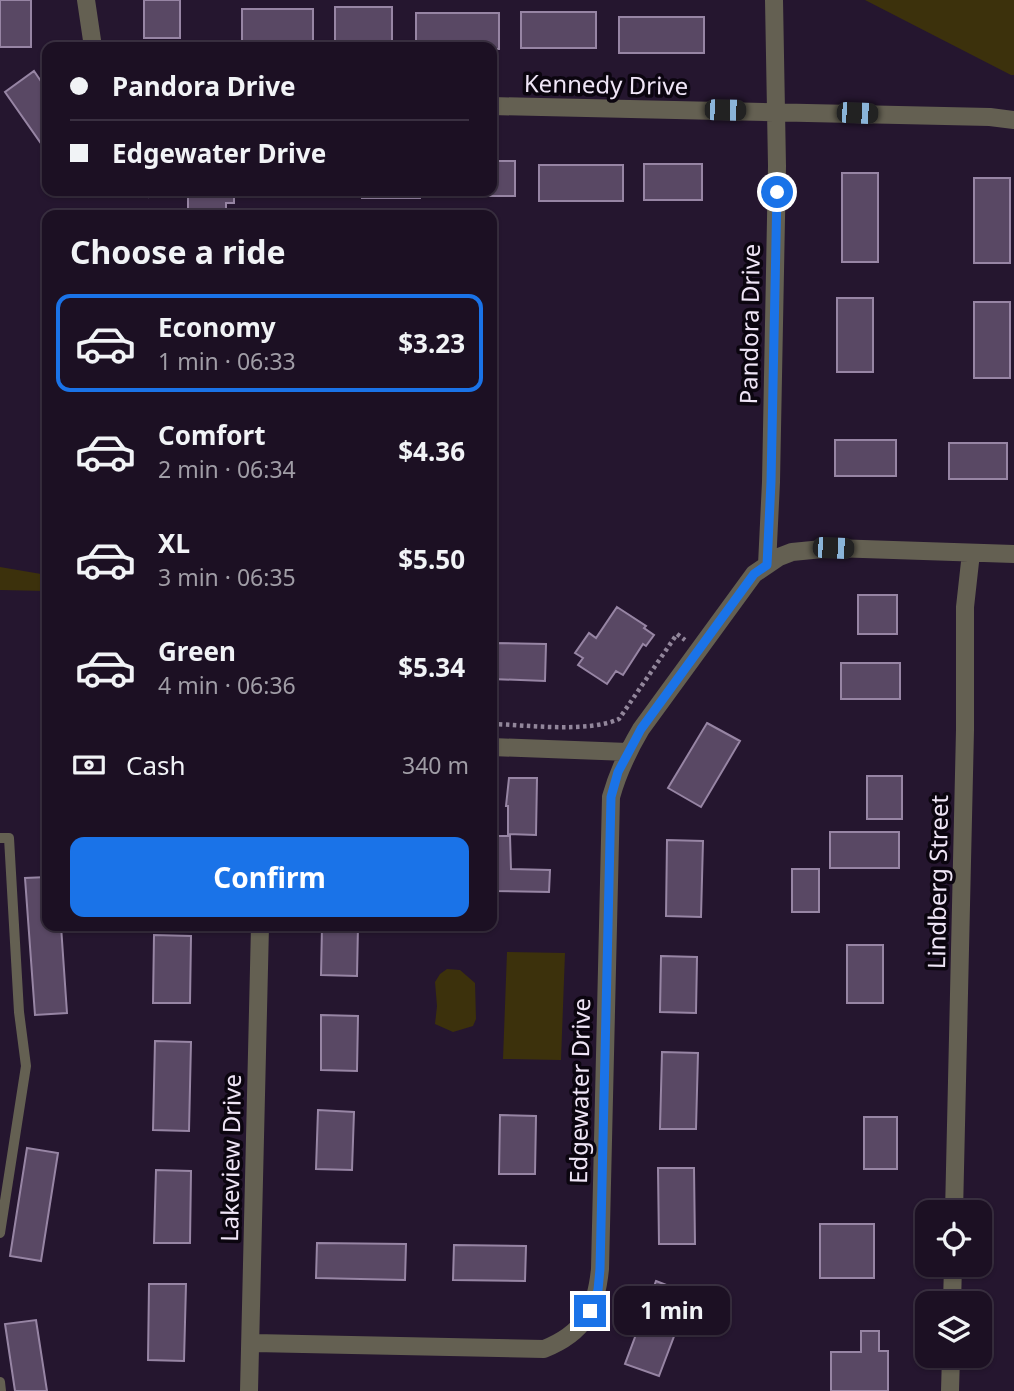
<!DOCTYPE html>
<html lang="en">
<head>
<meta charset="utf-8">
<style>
	:root { --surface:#1c1023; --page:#291e30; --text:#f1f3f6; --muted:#a09da6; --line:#3a3041; --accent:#1a73e8 }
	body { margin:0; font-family:"Noto Sans",sans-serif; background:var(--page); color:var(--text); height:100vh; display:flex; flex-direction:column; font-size:26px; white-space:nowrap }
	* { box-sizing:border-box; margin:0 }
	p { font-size:23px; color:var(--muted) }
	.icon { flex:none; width:38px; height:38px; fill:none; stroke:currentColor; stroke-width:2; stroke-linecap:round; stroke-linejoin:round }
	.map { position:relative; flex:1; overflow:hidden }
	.drawer { position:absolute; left:42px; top:210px; width:455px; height:721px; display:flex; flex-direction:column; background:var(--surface); border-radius:14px; box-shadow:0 2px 5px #0004,0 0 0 2px var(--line) }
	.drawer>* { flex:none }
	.hud { position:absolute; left:42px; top:42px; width:455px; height:154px; border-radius:14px; box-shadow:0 2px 5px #0004,0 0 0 2px var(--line); display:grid; align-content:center; height:154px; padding:0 28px; background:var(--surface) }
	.buttons { position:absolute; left:915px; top:1200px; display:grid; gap:14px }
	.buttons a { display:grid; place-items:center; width:77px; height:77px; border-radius:14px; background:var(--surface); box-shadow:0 2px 5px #0004,0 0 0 2px var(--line); font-size:35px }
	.end { position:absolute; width:32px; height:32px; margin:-16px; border:9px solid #1a73e8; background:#fff; box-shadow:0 0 0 4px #fff }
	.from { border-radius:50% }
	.bubble { position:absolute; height:49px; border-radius:14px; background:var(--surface); box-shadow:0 2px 5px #0004,0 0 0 2px var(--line); font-size:23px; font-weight:700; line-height:49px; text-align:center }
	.car { position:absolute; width:21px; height:42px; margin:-21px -10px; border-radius:9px; box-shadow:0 0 5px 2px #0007; background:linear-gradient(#222 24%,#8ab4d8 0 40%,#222 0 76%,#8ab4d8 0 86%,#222 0) }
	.hud b { display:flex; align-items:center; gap:24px; height:66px; font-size:26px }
	.hud b+b { border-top:2px solid var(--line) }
	.hud i { width:18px; height:18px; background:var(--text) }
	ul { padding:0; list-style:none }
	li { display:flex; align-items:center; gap:21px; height:98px; margin:0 14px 10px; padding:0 14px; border:4px solid transparent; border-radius:14px }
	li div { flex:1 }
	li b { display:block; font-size:26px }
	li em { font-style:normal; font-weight:700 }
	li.on { border-color:var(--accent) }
	li>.icon { width:63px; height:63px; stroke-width:1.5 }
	h2 { padding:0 28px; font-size:32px; line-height:84px }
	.pay { display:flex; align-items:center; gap:18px; height:77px; padding:0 28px; font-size:26px }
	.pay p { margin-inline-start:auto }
	.cta { display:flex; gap:14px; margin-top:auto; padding:14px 28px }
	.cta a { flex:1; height:80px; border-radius:14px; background:var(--accent); color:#fff; font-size:28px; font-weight:700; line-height:80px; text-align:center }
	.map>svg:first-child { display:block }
	.green { fill:#3c310c }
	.building { fill:#594864; stroke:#9785a4; stroke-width:2 }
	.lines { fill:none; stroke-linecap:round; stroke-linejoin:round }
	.path { stroke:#92869b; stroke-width:4.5; stroke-dasharray:3.5 3.5; stroke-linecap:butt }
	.lane { stroke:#646052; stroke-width:10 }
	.street { stroke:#646052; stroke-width:18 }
	.route { stroke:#1a73e8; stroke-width:9 }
	.labels { text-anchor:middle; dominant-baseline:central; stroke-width:7; stroke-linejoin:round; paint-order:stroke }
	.street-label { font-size:24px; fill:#efe5f6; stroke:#0b050f }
</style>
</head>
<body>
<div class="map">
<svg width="1014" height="1391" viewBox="0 0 1014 1391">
	<rect width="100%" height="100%" fill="#25162f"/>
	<path class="green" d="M865,0H1014V75H1011Z
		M0,567L47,575V591L0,590Z
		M507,952L565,953L561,1060L503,1059Z
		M447,969L460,970L475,983L476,1019L473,1026L453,1032L435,1024L437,1006L435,982L440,974Z"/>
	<path class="building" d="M0,0H31V47H0Z
		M144,0H180V38H144Z
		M335,7H392V43H335Z
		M242,9H313V45H242Z
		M521,12H596V48H521Z
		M416,13H499V49H492V47H416Z
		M619,17H704V53H619Z
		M34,71L47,90V152L5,92Z
		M492,161H515V196H443V191H492Z
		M644,164H702V200H644Z
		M539,165H623V201H539Z
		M842,173H878V262H842Z
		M974,178H1010V263H974Z
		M123,191H150L148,197Z
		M186,191H247L246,193H234V203H226V212H188V193Z
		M287,191H341V193H287Z
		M362,191H420V198H362Z
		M837,298H873V372H837Z
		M974,302H1010V378H974Z
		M835,440H896V476H835Z
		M949,443H1007V479H949Z
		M858,595H897V634H858Z
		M617,607L646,626L644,628L654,635L646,646L643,644L623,675L616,671L607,684L578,665L583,658L575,653L589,633L596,638Z
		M492,643L546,644L545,681L492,679Z
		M841,663H900V699H841Z
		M707,723L740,741L701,807L668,788Z
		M867,776H902V819H867Z
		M509,778H537L536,835L508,834V806H506Z
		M830,832H899V868H830Z
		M492,836H510L511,869L550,870L549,892L492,891Z
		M667,840L703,841L701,917L666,916Z
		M792,869H819V912H792Z
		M47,877V926H61L67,1013L35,1015L25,878Z
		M322,926H358L357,976L321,975Z
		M154,935L191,936L190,1003H153Z
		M847,945H883V1003H847Z
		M661,956L697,957L696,1013L660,1012Z
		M321,1015L358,1016L357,1071L321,1070Z
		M155,1041L191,1042L189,1131L153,1130Z
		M662,1052L698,1053L696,1129H660Z
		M318,1110L354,1112L352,1170L316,1169Z
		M500,1115L536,1116L535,1174H499Z
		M864,1117H897V1169H864Z
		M27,1148L58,1153L41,1261L10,1256Z
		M658,1168H694L695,1244H659Z
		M156,1170L191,1171L190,1243H154Z
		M820,1224H874V1278H820Z
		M317,1243L406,1244L405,1280L316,1278Z
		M454,1245L526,1246L525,1281L453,1280Z
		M656,1281L690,1294L659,1376L625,1364Z
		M149,1284H186L184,1361L148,1360Z
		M36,1320L47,1391H15L5,1324Z
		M861,1331H879V1351H888V1391H831V1352H861Z"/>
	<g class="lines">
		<path class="path" d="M492,724C528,725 588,733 619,719L677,634L685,640"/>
		<path class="lane" d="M0,838H9L19,1012L26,1066L0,1233
			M0,1382L1,1391"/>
		<path class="street" d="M86,0L93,47
			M492,106L990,117L1014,120
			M767,565L771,482L777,166L774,0
			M492,747L628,752
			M954,1213L965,730V607L971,553
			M952,1304L953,1265
			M251,1343L544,1349C584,1333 596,1310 600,1269L611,797C618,772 628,751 641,729L754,574L779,557L792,552L833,548L1014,554
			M249,1391L260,926
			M950,1391L951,1356"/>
	</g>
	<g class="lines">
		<path class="route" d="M590,1311L598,1290L600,1269L611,797L618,772L641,729L754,574L767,565L771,482L777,192"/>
	</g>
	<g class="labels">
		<g class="street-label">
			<text transform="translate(606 84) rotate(1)">Kennedy Drive</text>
			<text transform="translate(749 324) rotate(-89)">Pandora Drive</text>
			<text transform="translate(937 882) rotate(-89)">Lindberg Street</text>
			<text transform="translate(579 1091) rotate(-89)">Edgewater Drive</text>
			<text transform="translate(230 1158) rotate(-89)">Lakeview Drive</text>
		</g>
	</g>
</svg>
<div class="buttons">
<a><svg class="icon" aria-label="locate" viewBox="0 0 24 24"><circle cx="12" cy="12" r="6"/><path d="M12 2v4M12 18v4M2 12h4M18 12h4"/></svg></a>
<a><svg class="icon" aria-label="layers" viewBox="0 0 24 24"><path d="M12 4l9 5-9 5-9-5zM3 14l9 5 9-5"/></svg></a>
</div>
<i class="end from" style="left:777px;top:192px"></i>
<i class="end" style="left:590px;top:1311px"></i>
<div class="bubble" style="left:614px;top:1286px;width:116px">1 min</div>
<i class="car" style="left:725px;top:110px;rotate:91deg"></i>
<i class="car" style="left:857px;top:113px;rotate:92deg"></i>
<i class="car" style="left:833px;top:548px;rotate:92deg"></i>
<div class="hud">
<b><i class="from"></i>Pandora Drive</b>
<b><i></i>Edgewater Drive</b>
</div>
<section class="drawer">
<h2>Choose a ride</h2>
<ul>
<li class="on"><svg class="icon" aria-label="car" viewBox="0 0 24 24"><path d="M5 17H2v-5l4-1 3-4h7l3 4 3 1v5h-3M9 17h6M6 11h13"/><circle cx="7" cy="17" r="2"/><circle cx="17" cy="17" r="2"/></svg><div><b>Economy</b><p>1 min · 06:33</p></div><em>$3.23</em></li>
<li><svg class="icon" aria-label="car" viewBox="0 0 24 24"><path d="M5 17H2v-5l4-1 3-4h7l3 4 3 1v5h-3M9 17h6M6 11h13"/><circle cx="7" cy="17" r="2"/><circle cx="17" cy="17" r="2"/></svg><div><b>Comfort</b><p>2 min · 06:34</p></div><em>$4.36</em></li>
<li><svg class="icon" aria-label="car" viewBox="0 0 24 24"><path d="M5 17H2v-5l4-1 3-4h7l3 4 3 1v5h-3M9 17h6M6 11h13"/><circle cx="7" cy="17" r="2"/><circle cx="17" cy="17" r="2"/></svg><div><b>XL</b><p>3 min · 06:35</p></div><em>$5.50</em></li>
<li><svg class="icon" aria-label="car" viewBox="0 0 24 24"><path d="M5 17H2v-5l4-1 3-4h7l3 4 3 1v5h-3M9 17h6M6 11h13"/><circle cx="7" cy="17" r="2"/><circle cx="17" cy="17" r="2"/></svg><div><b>Green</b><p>4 min · 06:36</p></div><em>$5.34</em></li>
</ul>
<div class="pay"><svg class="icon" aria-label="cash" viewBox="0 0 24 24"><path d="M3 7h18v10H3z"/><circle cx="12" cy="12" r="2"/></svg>Cash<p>340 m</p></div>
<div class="cta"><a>Confirm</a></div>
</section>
</div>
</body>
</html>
